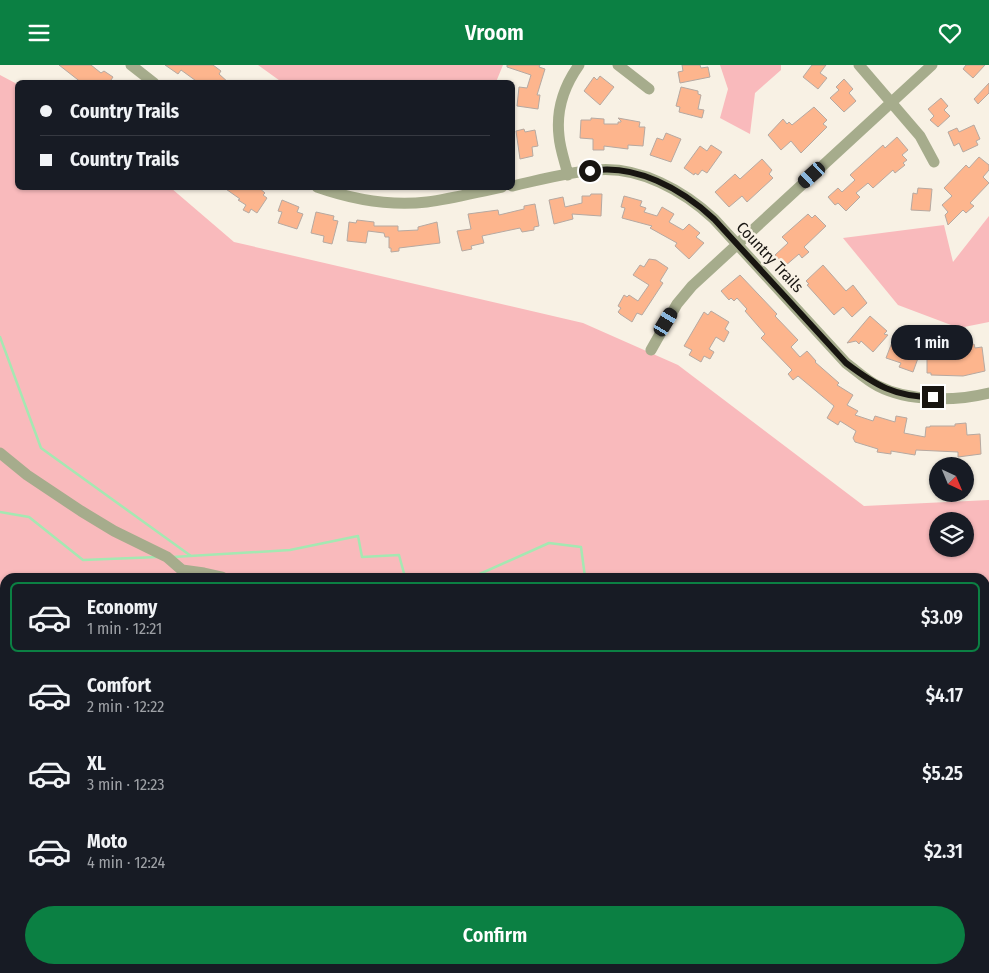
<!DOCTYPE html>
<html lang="en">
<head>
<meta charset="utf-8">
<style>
	:root { --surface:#171b24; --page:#242831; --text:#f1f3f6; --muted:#9ea1a6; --line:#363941; --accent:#0b8043 }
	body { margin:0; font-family:"Fira Sans Condensed",sans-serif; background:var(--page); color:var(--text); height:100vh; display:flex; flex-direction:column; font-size:19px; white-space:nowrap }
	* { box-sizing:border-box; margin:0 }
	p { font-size:16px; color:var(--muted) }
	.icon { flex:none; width:28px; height:28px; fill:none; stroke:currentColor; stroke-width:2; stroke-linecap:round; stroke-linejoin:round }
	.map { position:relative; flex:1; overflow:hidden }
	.panel { position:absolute; left:0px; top:508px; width:990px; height:401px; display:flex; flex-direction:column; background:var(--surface); border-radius:15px 15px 0 0; box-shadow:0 1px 4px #0004 }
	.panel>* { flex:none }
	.top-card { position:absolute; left:15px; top:15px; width:500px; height:110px; border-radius:8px; box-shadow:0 1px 4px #0004; display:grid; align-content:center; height:110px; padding:0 25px; background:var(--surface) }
	.needle { width:32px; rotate:136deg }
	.tools { position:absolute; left:929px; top:392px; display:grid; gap:10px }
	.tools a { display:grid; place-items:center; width:45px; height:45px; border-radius:50%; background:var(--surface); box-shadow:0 1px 4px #0004; font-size:25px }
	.end { position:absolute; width:22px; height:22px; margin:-11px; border:6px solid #181511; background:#fff; box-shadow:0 0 0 2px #fff }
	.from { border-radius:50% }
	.bubble { position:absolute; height:35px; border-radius:18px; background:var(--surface); box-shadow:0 1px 4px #0004; font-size:16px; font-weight:600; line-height:35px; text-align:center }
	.car { position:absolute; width:15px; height:30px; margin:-15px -8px; border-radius:6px; box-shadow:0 0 4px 1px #0007; background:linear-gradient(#222 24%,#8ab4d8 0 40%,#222 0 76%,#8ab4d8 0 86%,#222 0) }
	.top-card b { display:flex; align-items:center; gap:18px; height:48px; font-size:19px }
	.top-card b+b { border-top:1px solid var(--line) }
	.top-card i { width:12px; height:12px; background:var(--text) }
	ul { padding:9px 0 0; list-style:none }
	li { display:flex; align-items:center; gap:15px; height:70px; margin:0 10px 8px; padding:0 15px; border:2px solid transparent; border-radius:8px }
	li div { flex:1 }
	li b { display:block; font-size:19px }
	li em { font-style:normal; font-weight:600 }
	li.selected { border-color:var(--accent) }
	li>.icon { width:45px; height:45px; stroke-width:1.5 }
	.button { display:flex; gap:10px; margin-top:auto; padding:10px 25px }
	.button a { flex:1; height:58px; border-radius:30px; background:var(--accent); color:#fff; font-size:20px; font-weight:600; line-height:58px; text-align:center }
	header { display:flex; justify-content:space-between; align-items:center; height:65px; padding:0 25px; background:var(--accent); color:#fff; font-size:22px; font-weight:600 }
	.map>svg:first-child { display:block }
	.green { fill:#f9babc; fill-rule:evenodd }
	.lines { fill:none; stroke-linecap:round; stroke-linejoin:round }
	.stream { stroke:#a5e8b2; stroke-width:2.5 }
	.building { fill:#fdb58d; stroke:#b6a9a1 }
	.path { stroke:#98938a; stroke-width:2; stroke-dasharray:2.5 2.5; stroke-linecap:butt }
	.minor { stroke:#a6ac8c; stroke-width:11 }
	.route { stroke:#181511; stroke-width:6 }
	.labels { text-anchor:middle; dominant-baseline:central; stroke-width:5; stroke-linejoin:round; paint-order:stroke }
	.street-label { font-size:16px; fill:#181511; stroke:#f8f1e4 }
</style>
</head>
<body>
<header><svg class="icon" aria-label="menu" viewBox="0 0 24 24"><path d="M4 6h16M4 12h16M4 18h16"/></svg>Vroom<svg class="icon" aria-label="heart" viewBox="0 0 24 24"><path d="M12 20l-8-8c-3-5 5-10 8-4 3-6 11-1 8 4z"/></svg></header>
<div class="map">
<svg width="989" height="908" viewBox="0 0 989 908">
	<rect width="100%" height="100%" fill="#f8f1e4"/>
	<path class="green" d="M258,0H503L496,17L283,18Z
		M720,0H781V5L755,28L750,69L720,53L728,24Z
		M0,10L17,19L18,122L171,123L234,177L583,258L678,300L864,441L989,435V908H803L796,904H985V512H5V773L0,775ZM938,456H965V484H938Z
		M989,151V257L959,263L898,240L843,173L944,160L953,197Z"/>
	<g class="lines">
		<path class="stream" d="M0,272L41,383L191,491
			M0,447L29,452L83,495L158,492
			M173,492L290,485L358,471L362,492L399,490L405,512
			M473,512L549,478L581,482L585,512
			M985,674L989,675"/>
	</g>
	<path class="building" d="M59,0H91L101,8L104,6L113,12L109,18H82Z
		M165,0H213L221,6L219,9L229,18H199L181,5L178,9Z
		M507,0H540L539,2L545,4L537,30H540L538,44L517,41L519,22L527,23L531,10L507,2Z
		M682,0H700L701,3L708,2L710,12L680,18L678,7L683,6Z
		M812,0H826L820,8L827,13L818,24L803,12Z
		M966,0H985L973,13L963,4Z
		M600,11L614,22L600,40L584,26L594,12L597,15Z
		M844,14L853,24L849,28L856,36L844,47L830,33L839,25L836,22Z
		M989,18V28L978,39L974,34Z
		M681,22L698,26V29L701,30L698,44L704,45L702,53L679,47L680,42L676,41Z
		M941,33L948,41L944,45L950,51L938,62L930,55L934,51L928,44Z
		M814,42L827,55L823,59L827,62L801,88L791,76L781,85L768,70L783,54L787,59L789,57L792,60Z
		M591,53L604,54V59H618V57H621V56L618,53L640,57L639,62H645L643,81L628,80V84L604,81V85H593V74L580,73L581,55H591Z
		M974,60L980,74L976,76L978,80L963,87L959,78L954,81L948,67L957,63L959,67Z
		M524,64L525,67L535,65L538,81L532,82L533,91L520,94L516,66Z
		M666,68L681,74L671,97L650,90L657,73L663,75Z
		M897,72L908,85L902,90L907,95L903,98L905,100L895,108L893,105L873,123L868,118L856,128L860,132L846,146L838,138L835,140L828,132L838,123L842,127L855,115L850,110L883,80L885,83Z
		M711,80L722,87L707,108L702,105L698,110L695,108L694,110L684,103L700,81L707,86Z
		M979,92L989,100V105L983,112L989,118L970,138L974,141L966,148L963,145L948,160L945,150L948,147L942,140L952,131L944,123L966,100L969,103Z
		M762,94L772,105L769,109L773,113L747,137L742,131L729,142L715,127L735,109L740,114Z
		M223,122H258L265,128L263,130L267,133L257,148L251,144L249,148L243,145L246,140L238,135L240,134Z
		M918,123L932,124L930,146L911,145L913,128L917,129Z
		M591,129H602L601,151L572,149L573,154L554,159L549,135L563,132L565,142L582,138V131H590Z
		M624,131L642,136L640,141L646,143L644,147L657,151L662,142L674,149L669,157L683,165L689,159L700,168L696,172L704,178L689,194L675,181L677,178L650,163L652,161L622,153L625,143L621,142Z
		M282,135L299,142L297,147L303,149L297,164L278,158L282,147L278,146Z
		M535,139L539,161L534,162V165L522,167L520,163L482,171L484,178L471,181L472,184L462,186L457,166L471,164L468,149L498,145L499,150L524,144V141Z
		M316,147L334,151L333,155L338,156L332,179L323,177L324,171L311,168Z
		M808,149L812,153L815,150L826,161L804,182L809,187L802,193L799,189L785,201L775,190L788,178L782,172Z
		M357,155L374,157V161H398V166L418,165V162L437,157L440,178L399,183V186L391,187V183H389V172H385L384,168L368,166L366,178L347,176L349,157L356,158Z
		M649,194L656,195L668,203L660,216L663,218L642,250L637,248L632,257L620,249L618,247L621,243L618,241L624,230L627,232L629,230L638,236L640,233L649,220L633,210L640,200L644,202Z
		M823,200L846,226L853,220L867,238L852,252L843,242L834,250L807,220L809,219L806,216Z
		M740,210L777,249L775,251L798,275L791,282L800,292L807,286L816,296L815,297L839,318L837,320L853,330L847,340L858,346L855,350L873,356L875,351L895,357L896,351L907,353L904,368L925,372L926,362H930V361H955V359L966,358L967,370L980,369L981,389L958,392V387L916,385L915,390L891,386V389L877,387L878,384L855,377L853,373L856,366L840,356L838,360L827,353L834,341L798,311L793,315L788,309L792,305L761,273L765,269L745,246L747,244L737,233L734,236L731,233L729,235L721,226Z
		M711,246L729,257L725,264L729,267L724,277L716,272L709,284L714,287L710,294L704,291L701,297L689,290L692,285L684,281L704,247L708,250Z
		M870,251L887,266L884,269L888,270L873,287L861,276L859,279L856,276L847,278Z
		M894,272L906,276L907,274L918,278L916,285H921L913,307L899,302L901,298L886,293Z
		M974,279L975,283L982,282L985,306L963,311L931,310V308H927V285H965L964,281Z"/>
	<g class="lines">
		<path class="path" d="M985,804L989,811"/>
		<path class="minor" d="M131,0L154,18
			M618,0L649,24
			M859,0L920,71L934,97
			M568,110C565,97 560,84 559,71C556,45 564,21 579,0
			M512,121C540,115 568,107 596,105C640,101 684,126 714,154L846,298C857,306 866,315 878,321C909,337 956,336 989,328
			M317,122C351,134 391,141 427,137C452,134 477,127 502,122
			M651,285L677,239L692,221L932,0
			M0,388L27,410L81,446L114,466L167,492L182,505L204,508L222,512
			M0,589H5
			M0,708H5
			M0,884L5,888
			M21,904L27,908
			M469,904L471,908
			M654,904L662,908
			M856,904L864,908
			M934,904L942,908"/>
	</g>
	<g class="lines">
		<path class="route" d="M590,106C635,98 682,124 714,154L846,298C875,320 895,332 933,332"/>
	</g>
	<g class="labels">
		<g class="street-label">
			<text transform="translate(770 192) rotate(47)">Country Trails</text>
		</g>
	</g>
</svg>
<div class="tools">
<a><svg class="needle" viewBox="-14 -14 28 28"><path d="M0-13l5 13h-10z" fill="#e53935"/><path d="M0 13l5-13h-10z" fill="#9ea1a6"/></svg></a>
<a><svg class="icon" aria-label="layers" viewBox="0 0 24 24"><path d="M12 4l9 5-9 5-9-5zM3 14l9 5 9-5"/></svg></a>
</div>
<i class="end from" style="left:590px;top:106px"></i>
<i class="end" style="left:933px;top:332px"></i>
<div class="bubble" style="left:891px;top:260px;width:82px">1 min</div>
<i class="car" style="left:812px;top:110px;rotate:228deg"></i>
<i class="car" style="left:666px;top:257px;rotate:31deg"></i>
<div class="top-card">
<b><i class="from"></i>Country Trails</b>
<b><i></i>Country Trails</b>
</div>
<section class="panel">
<ul>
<li class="selected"><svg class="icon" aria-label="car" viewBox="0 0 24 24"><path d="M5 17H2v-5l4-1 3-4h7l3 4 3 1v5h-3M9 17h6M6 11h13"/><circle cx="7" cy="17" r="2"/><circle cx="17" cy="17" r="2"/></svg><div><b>Economy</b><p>1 min · 12:21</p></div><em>$3.09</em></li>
<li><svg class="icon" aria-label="car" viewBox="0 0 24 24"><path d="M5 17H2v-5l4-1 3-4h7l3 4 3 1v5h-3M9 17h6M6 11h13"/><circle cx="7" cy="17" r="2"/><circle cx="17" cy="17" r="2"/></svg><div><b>Comfort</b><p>2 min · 12:22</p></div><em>$4.17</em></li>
<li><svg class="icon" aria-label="car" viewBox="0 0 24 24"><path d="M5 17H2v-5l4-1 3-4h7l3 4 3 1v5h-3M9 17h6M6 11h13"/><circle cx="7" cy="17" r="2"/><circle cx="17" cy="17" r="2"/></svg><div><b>XL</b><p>3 min · 12:23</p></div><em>$5.25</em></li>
<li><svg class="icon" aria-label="car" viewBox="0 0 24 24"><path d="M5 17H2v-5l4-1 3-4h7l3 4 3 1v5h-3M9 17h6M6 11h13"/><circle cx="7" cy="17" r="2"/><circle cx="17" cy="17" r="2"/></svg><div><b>Moto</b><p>4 min · 12:24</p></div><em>$2.31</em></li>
</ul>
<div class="button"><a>Confirm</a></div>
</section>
</div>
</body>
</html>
